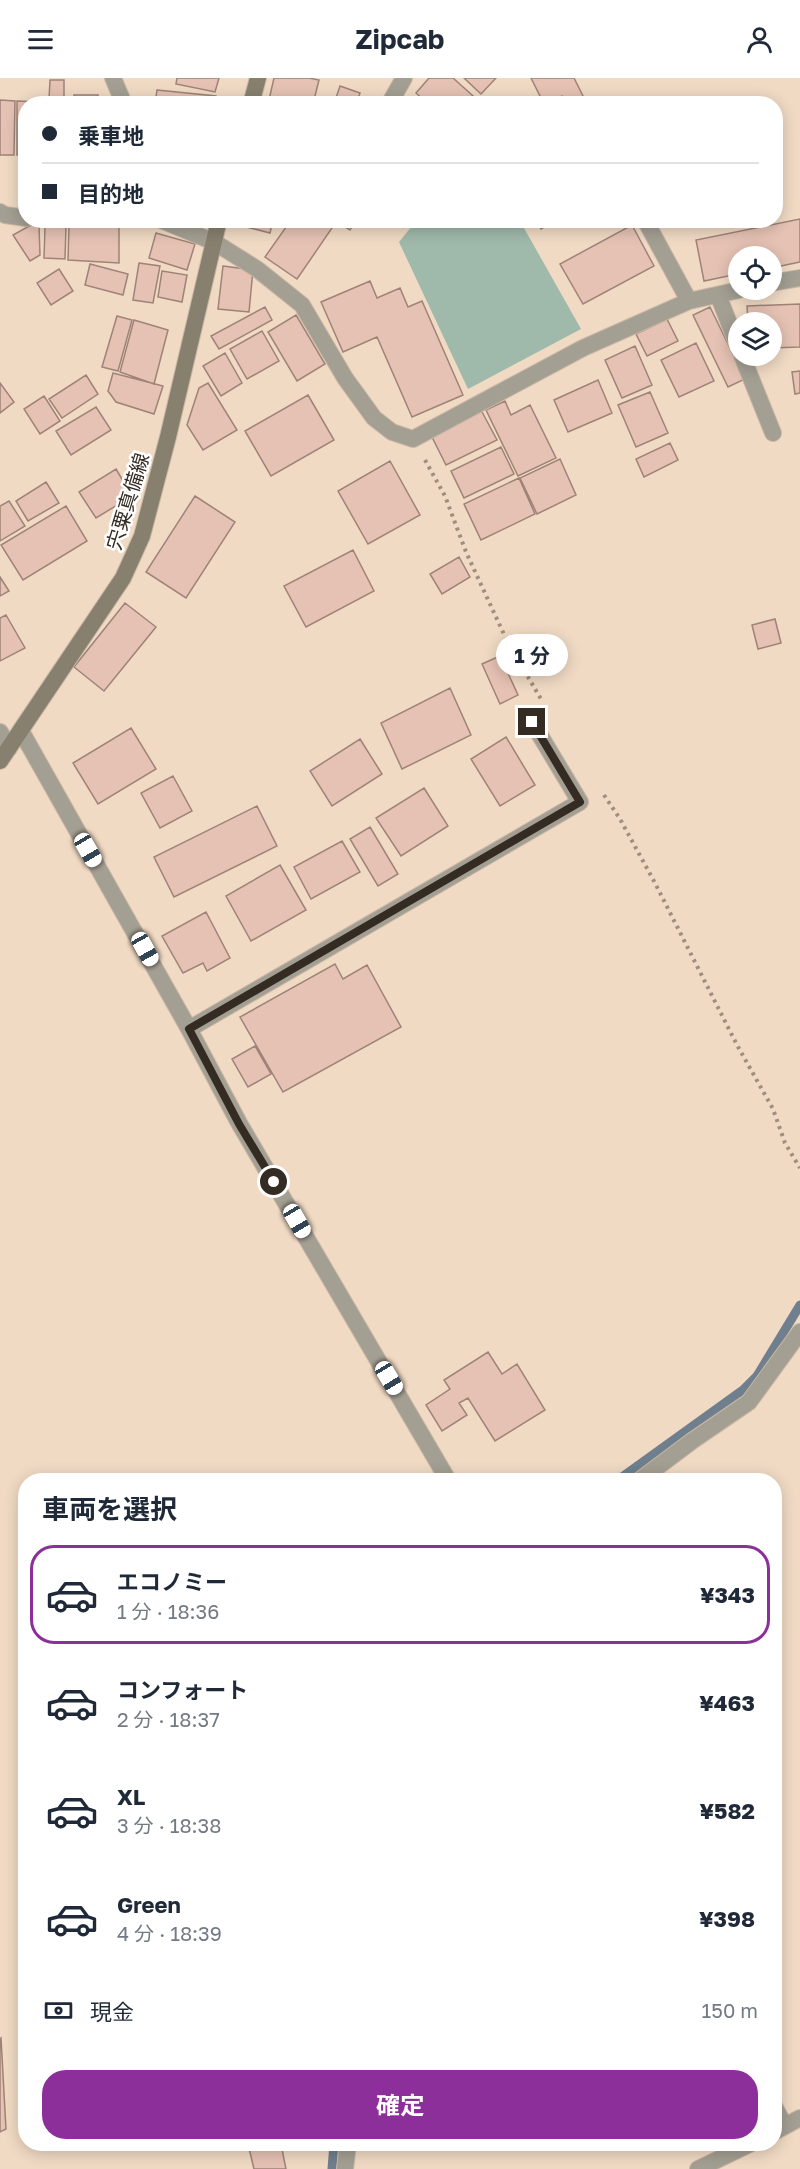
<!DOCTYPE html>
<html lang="ja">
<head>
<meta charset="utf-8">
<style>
	:root { --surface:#fff; --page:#f2f2f3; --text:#1f2937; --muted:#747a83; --line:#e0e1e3; --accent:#8c2f9a }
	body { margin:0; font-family:"Golos Text","Noto Sans JP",sans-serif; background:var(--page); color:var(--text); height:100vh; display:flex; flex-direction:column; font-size:22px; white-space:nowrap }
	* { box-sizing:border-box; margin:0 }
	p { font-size:20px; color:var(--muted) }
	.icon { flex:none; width:33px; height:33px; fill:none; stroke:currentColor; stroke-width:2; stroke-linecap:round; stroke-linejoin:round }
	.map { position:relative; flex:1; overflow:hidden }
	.drawer { position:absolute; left:18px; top:1395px; width:764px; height:678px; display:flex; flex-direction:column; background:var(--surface); border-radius:24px; box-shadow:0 3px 15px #0003 }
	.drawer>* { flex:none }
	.banner { position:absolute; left:18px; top:18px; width:765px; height:132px; border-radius:24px; box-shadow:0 3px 15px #0003; display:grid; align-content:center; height:132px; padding:0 24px; background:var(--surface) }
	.buttons { position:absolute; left:728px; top:168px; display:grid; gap:12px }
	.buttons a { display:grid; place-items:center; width:54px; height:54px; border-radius:50%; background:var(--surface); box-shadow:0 3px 15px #0003; font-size:30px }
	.end { position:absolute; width:27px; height:27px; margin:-14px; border:8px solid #342c23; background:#fff; box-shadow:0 0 0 3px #fff }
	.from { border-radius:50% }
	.bubble { position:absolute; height:42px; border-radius:21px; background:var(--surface); box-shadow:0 3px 15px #0003; font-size:20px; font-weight:700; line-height:42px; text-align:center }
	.car { position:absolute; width:18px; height:36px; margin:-18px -9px; border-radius:8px; box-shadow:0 0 4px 2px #0007; background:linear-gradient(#fff 24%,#345 0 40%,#fff 0 76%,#345 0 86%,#fff 0) }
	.banner b { display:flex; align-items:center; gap:21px; height:57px; font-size:22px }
	.banner b+b { border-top:2px solid var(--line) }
	.banner i { width:15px; height:15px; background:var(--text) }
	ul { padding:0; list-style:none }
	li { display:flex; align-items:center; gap:18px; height:99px; margin:0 12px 9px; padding:0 12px; border:3px solid transparent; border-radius:24px }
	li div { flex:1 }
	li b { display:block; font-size:22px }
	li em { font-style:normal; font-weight:700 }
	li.selected { border-color:var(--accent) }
	li>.icon { width:54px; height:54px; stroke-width:1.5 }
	h2 { padding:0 24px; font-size:27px; line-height:72px }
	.pay { display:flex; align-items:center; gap:15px; height:66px; padding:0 24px; font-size:22px }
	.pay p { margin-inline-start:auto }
	.action { display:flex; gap:12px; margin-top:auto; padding:12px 24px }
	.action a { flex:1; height:69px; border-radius:24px; background:var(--accent); color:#fff; font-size:24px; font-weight:700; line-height:69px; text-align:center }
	header { display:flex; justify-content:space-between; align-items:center; height:78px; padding:0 24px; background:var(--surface); font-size:27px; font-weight:700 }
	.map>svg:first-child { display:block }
	.green { fill:#9fb9ab }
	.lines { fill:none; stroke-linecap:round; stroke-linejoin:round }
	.stream { stroke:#6f7f8d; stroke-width:9 }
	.building { fill:#e5c2b4; stroke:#9f8378; stroke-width:1.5 }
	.minor-casing { stroke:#cab7a4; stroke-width:18 }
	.secondary-casing { stroke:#cab7a4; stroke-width:18 }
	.path { stroke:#9e8e7e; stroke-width:4; stroke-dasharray:3 4.5; stroke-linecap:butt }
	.minor { stroke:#a49f93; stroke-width:16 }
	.secondary { stroke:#87806f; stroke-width:16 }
	.route { stroke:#342c23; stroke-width:8 }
	.labels { text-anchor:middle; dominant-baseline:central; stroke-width:5; stroke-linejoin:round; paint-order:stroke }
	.street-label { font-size:20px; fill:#342c23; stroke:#fff }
</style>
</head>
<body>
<header><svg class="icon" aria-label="menu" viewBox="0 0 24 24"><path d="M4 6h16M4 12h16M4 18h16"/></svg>Zipcab<svg class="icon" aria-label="person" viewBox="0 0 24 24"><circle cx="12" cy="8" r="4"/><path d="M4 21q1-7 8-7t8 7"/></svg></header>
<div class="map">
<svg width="800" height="2091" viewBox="0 0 800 2091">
	<rect width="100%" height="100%" fill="#f0dac4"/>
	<path class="green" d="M416,143H520L581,251L468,311L399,164Z"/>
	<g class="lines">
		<path class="stream" d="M618,1402L743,1312L757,1298L800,1227
			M332,2091L334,2066"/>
	</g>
	<path class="building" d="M177,0H219L215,14L176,6Z
		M274,0H309L319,2L313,26H268Z
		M429,0H453L482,26H428L416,15Z
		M464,0H496L481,16Z
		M531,0H574L587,26H566L562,18L549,26H544Z
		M50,2H64V21H49Z
		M340,8L360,15L356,26H334Z
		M157,12L216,18V26H155Z
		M74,17H98V26H74Z
		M0,22L15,23L14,77H0Z
		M17,23L42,24V26H26V77H17Z
		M800,141V184L771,190V178H738V196L704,203L696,162Z
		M232,142H273L270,155L231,145Z
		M291,142H321L332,150L297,201L265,179Z
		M334,142H356L350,152Z
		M537,142H556L541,151Z
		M119,146V185L68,182L69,147Z
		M31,147H39L40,177L30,183L13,157Z
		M632,147L654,188L583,226L560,186Z
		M45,148H66L65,181L44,180Z
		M156,155L195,166L187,192L149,180Z
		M139,185L160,188L153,225L133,222Z
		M90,186L128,196L123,217L85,207Z
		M223,188L253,192L249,234L218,231Z
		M59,191L73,213L51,227L37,205Z
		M162,193L187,197L182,224L158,219Z
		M370,203L377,220L400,210L408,229L422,223L463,317L412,339L377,259L343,274L321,224Z
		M800,226V269L771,270V244H748L747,228Z
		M265,229L272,242L219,271L211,258Z
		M710,229L745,301L728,309L693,237Z
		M296,237L325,286L297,303L268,254Z
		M117,238L132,242L118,293L102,289Z
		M667,241L678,263L647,278L636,256Z
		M134,242L168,252L154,306L120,294Z
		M262,253L279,283L247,301L230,271Z
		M696,265L714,303L679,319L661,282Z
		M635,268L652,307L622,320L605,282Z
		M225,275L242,305L221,318L203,288Z
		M800,293V315L795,316L792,294Z
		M113,295L163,308L154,336L116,324L108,313Z
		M86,297L98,316L62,340L49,321Z
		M598,302L612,335L568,354L554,322Z
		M0,305L14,324L0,335Z
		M208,305L237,352L203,372L187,347L199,310Z
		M650,314L668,355L636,369L618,327Z
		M308,317L334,362L271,398L245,353Z
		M44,318L60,343L40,356L24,331Z
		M505,323L511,337L530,327L556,380L518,398L486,332Z
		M96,329L111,352L71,377L56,353Z
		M481,332L497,362L446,387L431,357Z
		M670,365L678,382L644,399L636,381Z
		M501,369L514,396L464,420L451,393Z
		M560,381L576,417L537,436L520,400Z
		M390,383L420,437L368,466L338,413Z
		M116,391L132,418L96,440L79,414Z
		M519,400L535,436L481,462L464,426Z
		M46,404L59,425L28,443L16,423Z
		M195,418L235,444L186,520L146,494Z
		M9,423L25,448L0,463V428Z
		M66,428L87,463L23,502L1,467Z
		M353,472L374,513L306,549L284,508Z
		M459,479L470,499L442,516L430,496Z
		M0,499L9,513L0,518Z
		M125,525L156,549L104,613L74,589Z
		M6,537L25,570L0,583V540Z
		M775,541L781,565L758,571L752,547Z
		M500,578L518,617L500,626L482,586Z
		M450,610L471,657L402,691L381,645Z
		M131,650L156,691L98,726L73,685Z
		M506,659L535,707L500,728L471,681Z
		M360,661L382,696L332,728L310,693Z
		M173,698L192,733L160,750L141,715Z
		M424,710L448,748L401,778L376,740Z
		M257,728L277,768L174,819L154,779Z
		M370,749L398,796L378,808L350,761Z
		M342,763L360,794L311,821L294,789Z
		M280,787L306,832L251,863L226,818Z
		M206,834L230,880L207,893L203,885L183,895L162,858Z
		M335,886L343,901L367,887L401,949L283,1014L240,939Z
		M255,968L271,996L248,1009L232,981Z
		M488,1274L502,1296L517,1286L545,1332L495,1363L468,1320L459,1325L467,1337L442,1353L426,1327L450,1311L444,1302Z
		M1,1960L6,2051L0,2054V1961Z
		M248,2066H281L286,2091H254Z"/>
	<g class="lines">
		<g class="minor-casing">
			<path id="minor" d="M113,0L124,26
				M392,21L404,0
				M0,134L5,137L26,140
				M161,142L214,164L257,191L302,227L345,300L374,340L392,354L413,361L583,270L689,223L739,212
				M645,142L689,223
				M771,205L800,200
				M718,217L738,268
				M742,278L773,355
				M21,653L189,951L239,1045L448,1402
				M0,654L9,670
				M189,951L580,724L532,644
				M640,1402L692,1363L749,1324L800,1254
				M774,2028L785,2048
				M774,2054L800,2040
				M345,2091L348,2066
				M698,2091L750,2066"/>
		</g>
		<g class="secondary-casing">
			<path id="secondary" d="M251,26L258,0
				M0,683L123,500L142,458L168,359L219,142"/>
		</g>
		<path class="path" d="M425,382L445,418L466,474L508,565L541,621
			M604,717L620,741L655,805L737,967L773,1031L785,1065L800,1090"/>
		<use href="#minor" class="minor"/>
		<use href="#secondary" class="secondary"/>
	</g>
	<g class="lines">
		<path class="route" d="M274,1104L239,1046L189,951L580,724L532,644"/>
	</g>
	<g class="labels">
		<g class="street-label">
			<text transform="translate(127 423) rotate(-73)">宍粟真備線</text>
		</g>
	</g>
</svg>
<div class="buttons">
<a><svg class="icon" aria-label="locate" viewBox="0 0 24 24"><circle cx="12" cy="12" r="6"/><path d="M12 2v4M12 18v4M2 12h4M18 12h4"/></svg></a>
<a><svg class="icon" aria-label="layers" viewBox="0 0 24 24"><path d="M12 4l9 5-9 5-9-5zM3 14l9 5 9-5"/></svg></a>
</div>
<i class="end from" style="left:274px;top:1104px"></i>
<i class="end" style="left:532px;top:644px"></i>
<div class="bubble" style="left:496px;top:556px;width:72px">1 分</div>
<i class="car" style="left:88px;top:772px;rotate:150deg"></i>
<i class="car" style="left:145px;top:871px;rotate:151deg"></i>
<i class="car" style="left:297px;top:1143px;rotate:150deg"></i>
<i class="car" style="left:389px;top:1300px;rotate:149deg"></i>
<div class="banner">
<b><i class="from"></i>乗車地</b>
<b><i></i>目的地</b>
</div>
<section class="drawer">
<h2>車両を選択</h2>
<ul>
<li class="selected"><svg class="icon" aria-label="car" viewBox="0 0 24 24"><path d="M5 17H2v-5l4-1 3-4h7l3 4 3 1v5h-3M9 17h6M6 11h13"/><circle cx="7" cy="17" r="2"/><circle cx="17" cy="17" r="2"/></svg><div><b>エコノミー</b><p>1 分 · 18:36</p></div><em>¥343</em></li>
<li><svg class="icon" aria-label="car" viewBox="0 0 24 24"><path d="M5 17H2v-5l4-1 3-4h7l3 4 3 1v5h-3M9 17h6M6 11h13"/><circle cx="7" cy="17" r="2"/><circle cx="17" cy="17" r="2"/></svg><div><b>コンフォート</b><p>2 分 · 18:37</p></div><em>¥463</em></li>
<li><svg class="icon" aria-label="car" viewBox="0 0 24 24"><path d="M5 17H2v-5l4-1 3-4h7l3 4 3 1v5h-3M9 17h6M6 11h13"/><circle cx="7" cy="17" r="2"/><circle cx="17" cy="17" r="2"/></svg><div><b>XL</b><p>3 分 · 18:38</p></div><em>¥582</em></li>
<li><svg class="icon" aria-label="car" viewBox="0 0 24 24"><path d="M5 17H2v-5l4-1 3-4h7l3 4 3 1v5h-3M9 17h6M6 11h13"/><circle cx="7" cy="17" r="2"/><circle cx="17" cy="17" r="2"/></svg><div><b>Green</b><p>4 分 · 18:39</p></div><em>¥398</em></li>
</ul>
<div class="pay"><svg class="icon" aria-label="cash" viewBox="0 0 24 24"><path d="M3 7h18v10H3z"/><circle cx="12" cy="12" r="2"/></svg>現金<p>150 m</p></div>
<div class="action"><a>確定</a></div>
</section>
</div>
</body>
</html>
